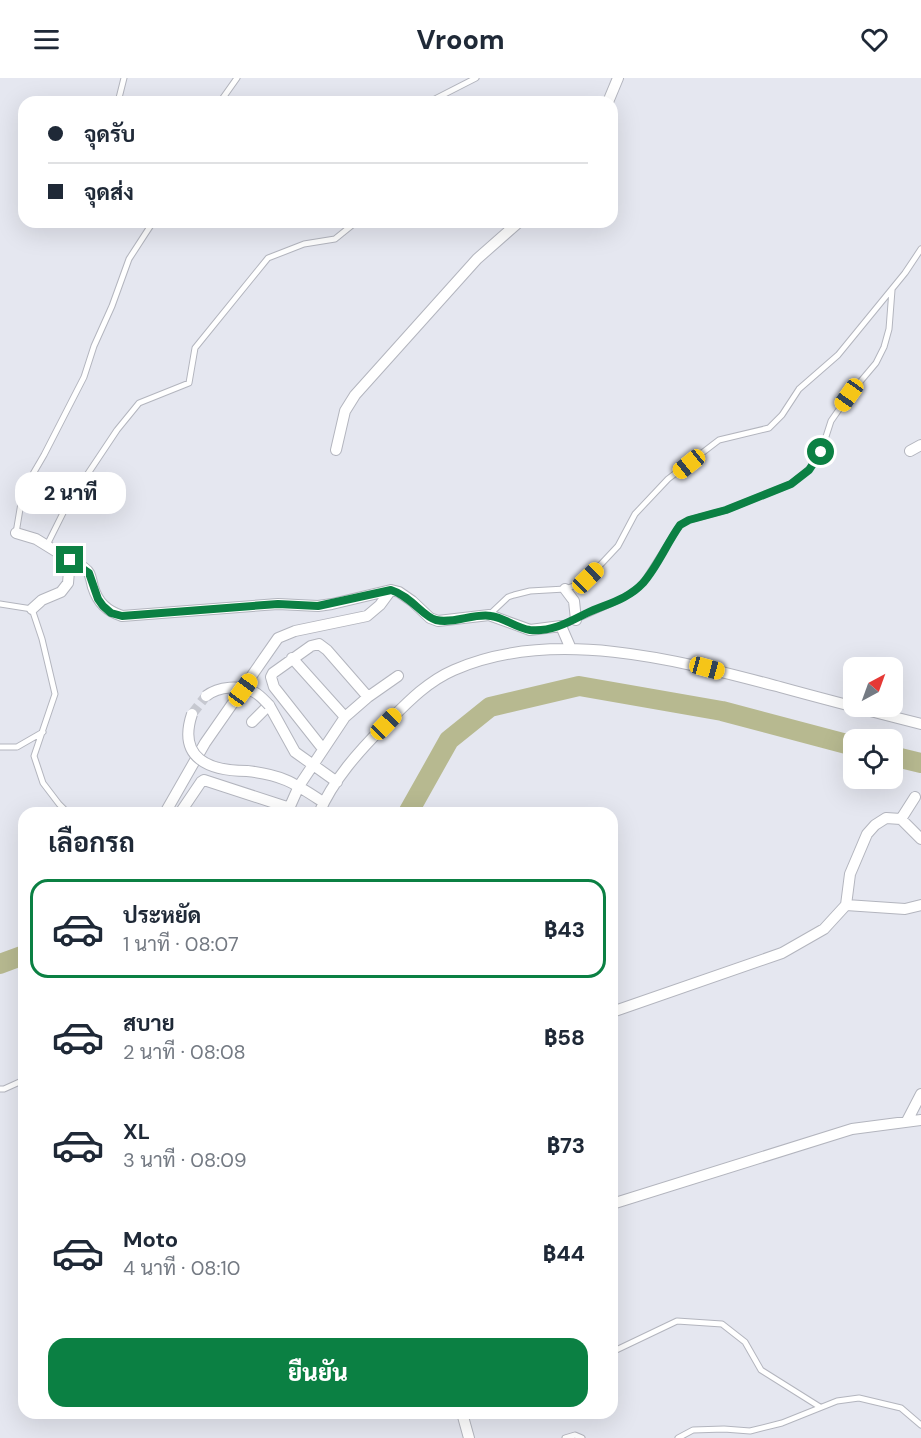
<!DOCTYPE html>
<html lang="th">
<head>
<meta charset="utf-8">
<style>
	:root { --surface:#fff; --page:#f6f6f7; --text:#1f2937; --muted:#747a83; --line:#e0e1e3; --accent:#0b8043 }
	body { margin:0; font-family:"DM Sans",Sarabun,sans-serif; background:var(--page); color:var(--text); height:100vh; display:flex; flex-direction:column; font-size:22px; white-space:nowrap }
	* { box-sizing:border-box; margin:0 }
	p { font-size:20px; color:var(--muted) }
	.icon { flex:none; width:33px; height:33px; fill:none; stroke:currentColor; stroke-width:2; stroke-linecap:round; stroke-linejoin:round }
	.map { position:relative; flex:1; overflow:hidden }
	.drawer { position:absolute; left:18px; top:729px; width:600px; height:612px; display:flex; flex-direction:column; background:var(--surface); border-radius:18px; box-shadow:0 6px 24px #0002 }
	.drawer>* { flex:none }
	.guide { position:absolute; left:18px; top:18px; width:600px; height:132px; border-radius:18px; box-shadow:0 6px 24px #0002; display:grid; align-content:center; height:132px; padding:0 30px; background:var(--surface) }
	.needle { width:39px; rotate:41deg }
	.tools { position:absolute; left:843px; top:579px; display:grid; gap:12px }
	.tools a { display:grid; place-items:center; width:60px; height:60px; border-radius:12px; background:var(--surface); box-shadow:0 6px 24px #0002; font-size:30px }
	.end { position:absolute; width:27px; height:27px; margin:-14px; border:8px solid #0b8043; background:#fff; box-shadow:0 0 0 3px #fff }
	.from { border-radius:50% }
	.bubble { position:absolute; height:42px; border-radius:18px; background:var(--surface); box-shadow:0 6px 24px #0002; font-size:20px; font-weight:800; line-height:42px; text-align:center }
	.car { position:absolute; width:18px; height:36px; margin:-18px -9px; border-radius:8px; box-shadow:0 0 4px 2px #0007; background:linear-gradient(#f5c518 24%,#345 0 40%,#f5c518 0 76%,#345 0 86%,#f5c518 0) }
	.guide b { display:flex; align-items:center; gap:21px; height:57px; font-size:22px }
	.guide b+b { border-top:2px solid var(--line) }
	.guide i { width:15px; height:15px; background:var(--text) }
	ul { padding:0; list-style:none }
	li { display:flex; align-items:center; gap:18px; height:99px; margin:0 12px 9px; padding:0 18px; border:3px solid transparent; border-radius:18px }
	li div { flex:1 }
	li b { display:block; font-size:22px }
	li em { font-style:normal; font-weight:800 }
	li.current { border-color:var(--accent) }
	li>.icon { width:54px; height:54px; stroke-width:1.5 }
	h2 { padding:0 30px; font-size:27px; line-height:72px }
	.cta { display:flex; gap:12px; margin-top:auto; padding:12px 30px }
	.cta a { flex:1; height:69px; border-radius:18px; background:var(--accent); color:#fff; font-size:24px; font-weight:800; line-height:69px; text-align:center }
	header { display:flex; justify-content:space-between; align-items:center; height:78px; padding:0 30px; background:var(--surface); font-size:27px; font-weight:800 }
	.map>svg:first-child { display:block }
	.lines { fill:none; stroke-linecap:round; stroke-linejoin:round }
	.river { stroke:#b7b990; stroke-width:20 }
	.minor-tunnel { stroke:#c6c8d0; stroke-width:10; stroke-dasharray:10 5; stroke-linecap:butt }
	.service-casing { stroke:#b3b5be; stroke-width:7 }
	.minor-casing { stroke:#b3b5be; stroke-width:12 }
	.service { stroke:#fff; stroke-width:5 }
	.minor { stroke:#fff; stroke-width:10 }
	.minor-bridge-casing { stroke:#b3b5be; stroke-width:12; stroke-linecap:butt }
	.minor-bridge { stroke:#fff; stroke-width:10 }
	.route { stroke:#0b8043; stroke-width:8 }
</style>
</head>
<body>
<header><svg class="icon" aria-label="menu" viewBox="0 0 24 24"><path d="M4 6h16M4 12h16M4 18h16"/></svg>Vroom<svg class="icon" aria-label="heart" viewBox="0 0 24 24"><path d="M12 20l-8-8c-3-5 5-10 8-4 3-6 11-1 8 4z"/></svg></header>
<div class="map">
<svg width="921" height="1360" viewBox="0 0 921 1360">
	<rect width="100%" height="100%" fill="#e5e7f0"/>
	<g class="lines">
		<path class="river" d="M892,678L921,685
			M408,735L449,662L490,629L579,608L722,633L854,668
			M0,886L24,877"/>
		<path class="minor-tunnel" d="M192,636L206,618"/>
		<g class="service-casing">
			<path id="service" d="M118,24L124,0
				M220,24L237,0
				M429,24L476,0
				M16,455L23,413L44,377L84,299L94,268L112,228L129,181L153,144
				M47,467L67,427L117,352L139,325L189,305L195,270L268,180L304,166L335,161L356,144
				M0,526L32,531L42,561L55,616L34,678L43,705L59,726L68,735
				M489,537L508,519L514,517L530,513L565,511L579,506L588,500L618,468L635,436L668,401L719,362L769,350L782,337L799,311L838,277L905,195L921,171
				M561,548L619,522L636,512L645,502L680,447L689,442L726,432L791,406L809,391L821,374L831,343L849,317L876,285L884,269L889,251L892,212
				M0,669H17L43,654
				M0,1011H4L24,1002
				M24,1146L22,1155L24,1161
				M612,1274L677,1243L722,1246L745,1264L761,1292L820,1329
				M565,1360L575,1357L582,1360
				M678,1360L693,1352L724,1351L750,1353L782,1345L837,1323L859,1320L901,1330L921,1347"/>
		</g>
		<g class="minor-casing">
			<path id="minor" d="M608,24L618,0
				M336,372L345,333L355,317L477,181L519,144
				M910,373L921,367
				M16,455L36,461L70,482
				M565,511L574,523L576,542
				M32,531L42,522L61,514L68,505L70,482C76,485 86,489 89,495C91,499 92,505 93,509C98,525 107,533 122,538L278,526L318,528L332,526L391,512L399,514L412,523L430,540L438,543L489,537L530,552L561,548L571,571
				M292,580L345,639
				M252,644L269,627L295,674L337,704
				M323,671L274,609L271,599L273,595L311,568L319,566L327,572L368,619
				M247,693C283,697 294,705 323,724
				M165,735L205,665L278,560L295,553L367,538L380,527L391,512
				M180,735L201,704L204,702L290,730
				M287,735L299,708L345,639L368,619L398,598
				M319,735C333,702 359,673 384,648C405,627 426,604 454,592C553,548 681,583 780,609C827,622 874,634 921,646
				M901,741L915,719
				M846,827L905,831L921,827
				M612,934L782,875L824,851L846,827L850,796L867,756L875,747L886,740L901,741L921,761
				M907,1043L921,1016
				M612,1126L852,1051L921,1042
				M462,1335L469,1360"/>
		</g>
		<use href="#service" class="service"/>
		<use href="#minor" class="minor"/>
		<g class="minor-bridge-casing">
			<path id="minor-bridge" d="M206,618C219,608 240,607 254,614C260,617 265,623 269,627
				M192,636C177,681 210,693 247,693"/>
		</g>
		<use href="#minor-bridge" class="minor-bridge"/>
	</g>
	<g class="lines">
		<path class="route" d="M70,482L89,495L98,521L103,528L111,535L122,538L278,526L318,528L391,512C411,518 423,539 436,542C454,546 474,535 491,538C505,540 516,550 530,552C552,554 569,544 587,535C606,526 627,522 643,505C658,488 667,465 680,447L689,442L726,432L791,406L809,392L821,374"/>
	</g>
</svg>
<div class="tools">
<a><svg class="needle" viewBox="-14 -14 28 28"><path d="M0-13l5 13h-10z" fill="#e53935"/><path d="M0 13l5-13h-10z" fill="#747a83"/></svg></a>
<a><svg class="icon" aria-label="locate" viewBox="0 0 24 24"><circle cx="12" cy="12" r="6"/><path d="M12 2v4M12 18v4M2 12h4M18 12h4"/></svg></a>
</div>
<i class="end from" style="left:821px;top:374px"></i>
<i class="end" style="left:70px;top:482px"></i>
<div class="bubble" style="left:15px;top:394px;width:111px">2 นาที</div>
<i class="car" style="left:849px;top:317px;rotate:215deg"></i>
<i class="car" style="left:689px;top:386px;rotate:231deg"></i>
<i class="car" style="left:588px;top:500px;rotate:46deg"></i>
<i class="car" style="left:707px;top:590px;rotate:105deg"></i>
<i class="car" style="left:243px;top:612px;rotate:36deg"></i>
<i class="car" style="left:386px;top:646px;rotate:44deg"></i>
<div class="guide">
<b><i class="from"></i>จุดรับ</b>
<b><i></i>จุดส่ง</b>
</div>
<section class="drawer">
<h2>เลือกรถ</h2>
<ul>
<li class="current"><svg class="icon" aria-label="car" viewBox="0 0 24 24"><path d="M5 17H2v-5l4-1 3-4h7l3 4 3 1v5h-3M9 17h6M6 11h13"/><circle cx="7" cy="17" r="2"/><circle cx="17" cy="17" r="2"/></svg><div><b>ประหยัด</b><p>1 นาที · 08:07</p></div><em>฿43</em></li>
<li><svg class="icon" aria-label="car" viewBox="0 0 24 24"><path d="M5 17H2v-5l4-1 3-4h7l3 4 3 1v5h-3M9 17h6M6 11h13"/><circle cx="7" cy="17" r="2"/><circle cx="17" cy="17" r="2"/></svg><div><b>สบาย</b><p>2 นาที · 08:08</p></div><em>฿58</em></li>
<li><svg class="icon" aria-label="car" viewBox="0 0 24 24"><path d="M5 17H2v-5l4-1 3-4h7l3 4 3 1v5h-3M9 17h6M6 11h13"/><circle cx="7" cy="17" r="2"/><circle cx="17" cy="17" r="2"/></svg><div><b>XL</b><p>3 นาที · 08:09</p></div><em>฿73</em></li>
<li><svg class="icon" aria-label="car" viewBox="0 0 24 24"><path d="M5 17H2v-5l4-1 3-4h7l3 4 3 1v5h-3M9 17h6M6 11h13"/><circle cx="7" cy="17" r="2"/><circle cx="17" cy="17" r="2"/></svg><div><b>Moto</b><p>4 นาที · 08:10</p></div><em>฿44</em></li>
</ul>
<div class="cta"><a>ยืนยัน</a></div>
</section>
</div>
</body>
</html>
